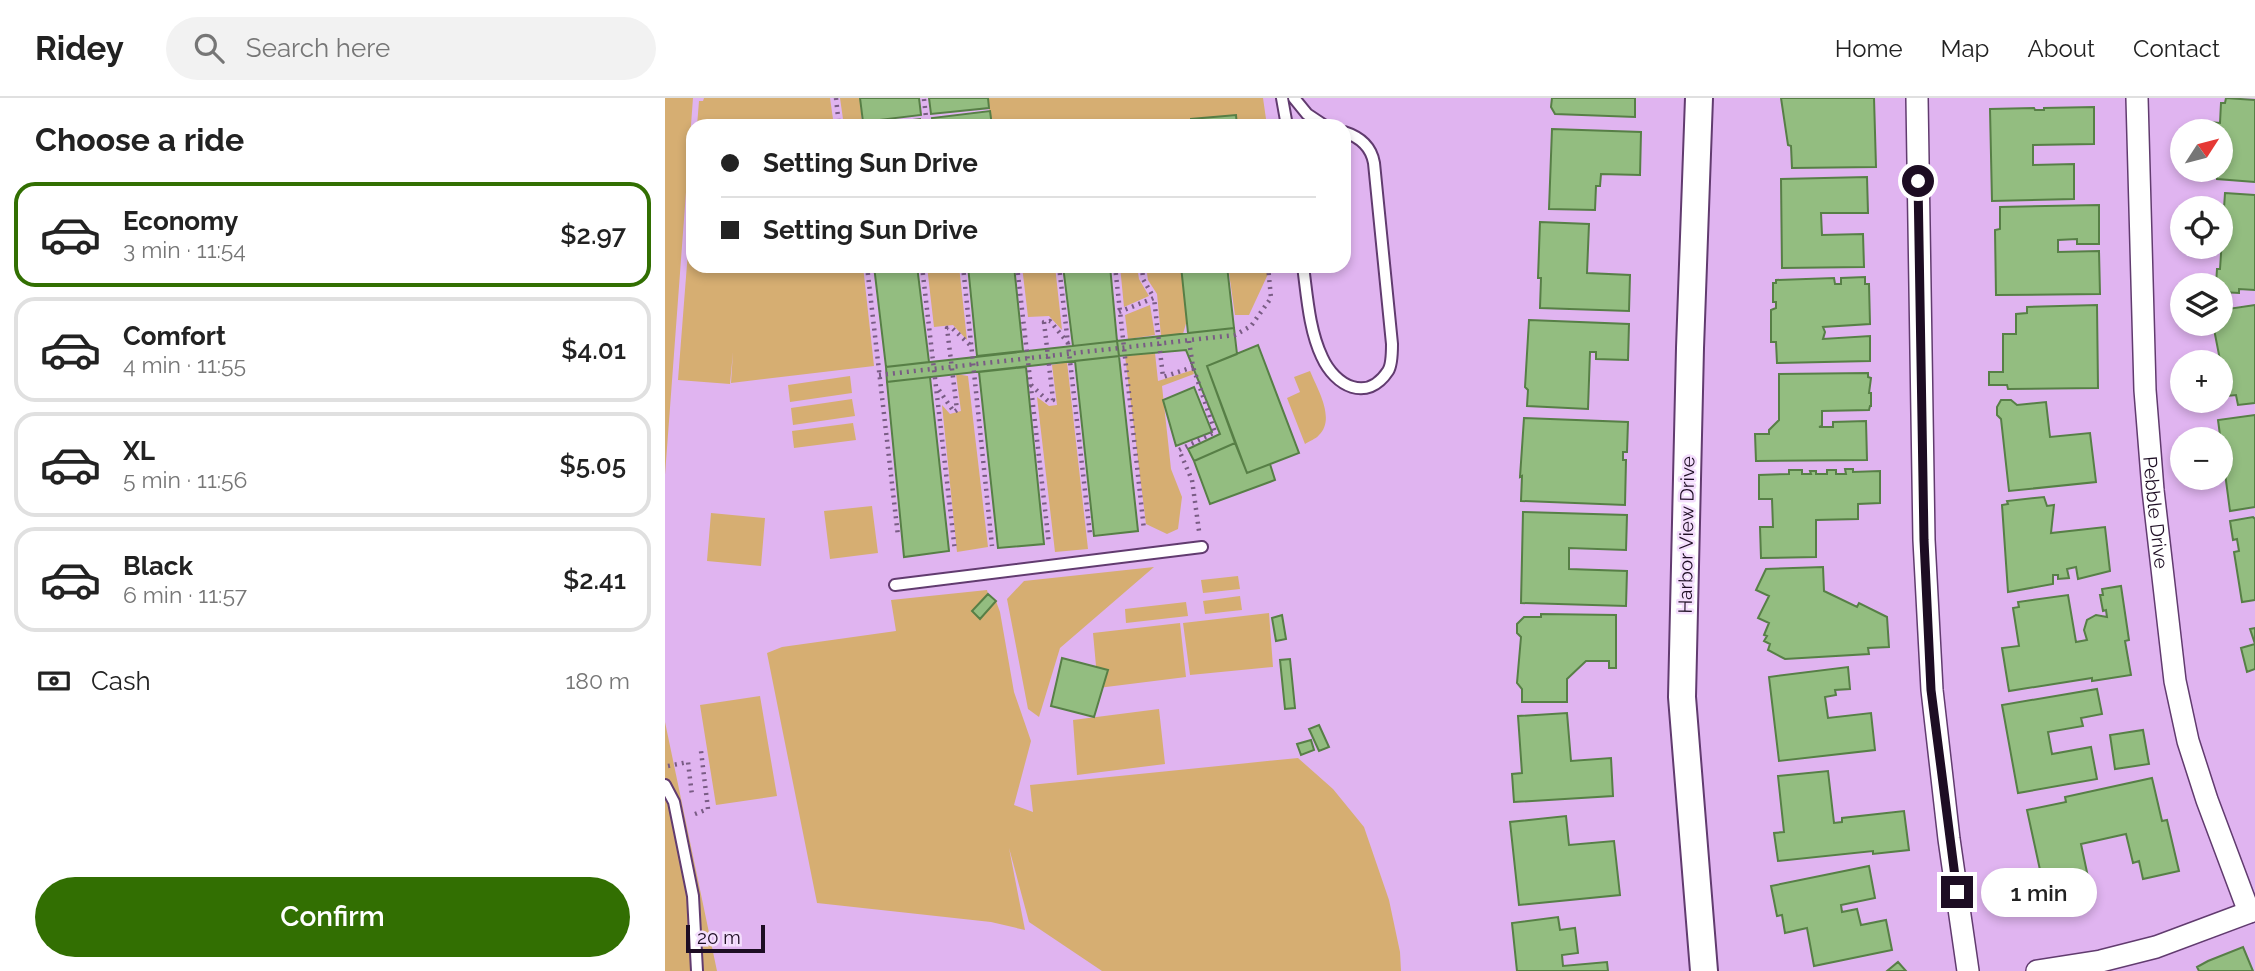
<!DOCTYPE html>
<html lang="en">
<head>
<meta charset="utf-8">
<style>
	:root { --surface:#fff; --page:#f2f2f2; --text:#222; --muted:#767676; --line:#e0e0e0; --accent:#326f02 }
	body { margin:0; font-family:Raleway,sans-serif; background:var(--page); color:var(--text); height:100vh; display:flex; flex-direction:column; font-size:26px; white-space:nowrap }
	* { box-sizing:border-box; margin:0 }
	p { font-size:23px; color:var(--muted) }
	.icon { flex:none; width:38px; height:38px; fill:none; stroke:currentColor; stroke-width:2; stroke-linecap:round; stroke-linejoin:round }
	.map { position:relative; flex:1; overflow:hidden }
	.panel { display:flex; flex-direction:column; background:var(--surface); width:665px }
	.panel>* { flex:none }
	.banner { position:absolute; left:21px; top:21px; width:665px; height:154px; border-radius:21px; box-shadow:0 4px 10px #0003; display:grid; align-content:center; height:154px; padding:0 35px; background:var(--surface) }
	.needle { width:46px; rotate:54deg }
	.fabs { position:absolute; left:1505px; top:21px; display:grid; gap:14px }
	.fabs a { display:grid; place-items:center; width:63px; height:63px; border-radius:50%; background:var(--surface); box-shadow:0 4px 10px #0003; font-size:35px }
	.scale { position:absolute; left:21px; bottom:18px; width:79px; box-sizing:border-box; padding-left:7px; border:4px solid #1d0d23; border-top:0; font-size:19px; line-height:24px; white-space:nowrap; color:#1d0d23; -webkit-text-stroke:5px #f4defd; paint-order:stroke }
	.end { position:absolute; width:32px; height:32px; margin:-16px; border:9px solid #1d0d23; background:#fff; box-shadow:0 0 0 4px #fff }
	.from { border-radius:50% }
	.bubble { position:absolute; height:49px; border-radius:24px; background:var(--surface); box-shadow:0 4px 10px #0003; font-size:23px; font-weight:600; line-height:49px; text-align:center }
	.banner b { display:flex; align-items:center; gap:24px; height:66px; font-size:26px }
	.banner b+b { border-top:2px solid var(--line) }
	.banner i { width:18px; height:18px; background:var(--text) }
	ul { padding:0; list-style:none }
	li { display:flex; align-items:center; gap:21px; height:105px; margin:0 14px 10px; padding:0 21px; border:4px solid var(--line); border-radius:21px }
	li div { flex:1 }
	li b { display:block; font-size:26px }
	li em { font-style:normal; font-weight:600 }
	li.current { border-color:var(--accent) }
	li>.icon { width:63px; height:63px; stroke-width:1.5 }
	h2 { padding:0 35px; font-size:32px; line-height:84px }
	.pay { display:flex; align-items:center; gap:18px; height:77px; padding:0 35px; font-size:26px }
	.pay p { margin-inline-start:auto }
	.primary-button { display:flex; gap:14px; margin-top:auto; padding:14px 35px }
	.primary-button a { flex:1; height:80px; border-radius:42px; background:var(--accent); color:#fff; font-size:28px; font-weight:600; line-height:80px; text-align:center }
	header { display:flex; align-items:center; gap:42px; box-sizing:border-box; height:98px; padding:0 35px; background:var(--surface); border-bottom:2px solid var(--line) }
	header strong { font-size:33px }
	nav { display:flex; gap:38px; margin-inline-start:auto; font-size:24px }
	.search { width:490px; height:63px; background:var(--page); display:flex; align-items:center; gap:18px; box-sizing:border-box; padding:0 24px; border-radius:38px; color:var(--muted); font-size:26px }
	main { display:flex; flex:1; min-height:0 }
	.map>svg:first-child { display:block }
	.green { fill:#d6ae72 }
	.building { fill:#93bd80; stroke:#577f46; stroke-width:2 }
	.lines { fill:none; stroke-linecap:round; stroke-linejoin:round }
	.service-casing { stroke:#613b6f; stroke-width:14 }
	.minor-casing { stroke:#613b6f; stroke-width:24 }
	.tertiary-casing { stroke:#613b6f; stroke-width:30 }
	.path { stroke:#795c84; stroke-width:4.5; stroke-dasharray:2 5; stroke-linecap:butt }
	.service { stroke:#fff; stroke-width:10 }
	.minor { stroke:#fff; stroke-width:21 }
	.tertiary { stroke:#fff; stroke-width:26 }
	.route { stroke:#1d0d23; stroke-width:9 }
	.labels { text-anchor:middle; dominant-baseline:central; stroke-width:5; stroke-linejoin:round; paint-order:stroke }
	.street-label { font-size:19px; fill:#1d0d23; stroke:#f4defd }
</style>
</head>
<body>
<header>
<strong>Ridey</strong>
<div class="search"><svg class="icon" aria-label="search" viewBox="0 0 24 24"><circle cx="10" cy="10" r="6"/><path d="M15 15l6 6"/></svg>Search here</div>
<nav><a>Home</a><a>Map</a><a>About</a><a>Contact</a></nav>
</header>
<main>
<section class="panel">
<h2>Choose a ride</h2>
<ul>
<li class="current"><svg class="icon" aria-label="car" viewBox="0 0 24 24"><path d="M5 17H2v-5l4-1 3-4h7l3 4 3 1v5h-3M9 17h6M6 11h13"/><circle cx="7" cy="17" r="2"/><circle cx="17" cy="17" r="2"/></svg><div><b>Economy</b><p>3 min · 11:54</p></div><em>$2.97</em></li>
<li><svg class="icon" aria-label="car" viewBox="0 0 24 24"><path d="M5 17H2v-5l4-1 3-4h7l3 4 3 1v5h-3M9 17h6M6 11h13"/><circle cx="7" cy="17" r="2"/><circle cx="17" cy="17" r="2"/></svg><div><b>Comfort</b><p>4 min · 11:55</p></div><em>$4.01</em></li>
<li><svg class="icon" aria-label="car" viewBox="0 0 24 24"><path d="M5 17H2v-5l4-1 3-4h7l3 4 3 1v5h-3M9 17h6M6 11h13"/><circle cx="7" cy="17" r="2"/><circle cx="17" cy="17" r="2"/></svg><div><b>XL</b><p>5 min · 11:56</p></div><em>$5.05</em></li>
<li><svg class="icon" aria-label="car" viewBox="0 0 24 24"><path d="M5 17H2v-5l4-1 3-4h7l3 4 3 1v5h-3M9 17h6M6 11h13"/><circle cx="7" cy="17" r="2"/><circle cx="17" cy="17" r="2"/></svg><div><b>Black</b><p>6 min · 11:57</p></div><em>$2.41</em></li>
</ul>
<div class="pay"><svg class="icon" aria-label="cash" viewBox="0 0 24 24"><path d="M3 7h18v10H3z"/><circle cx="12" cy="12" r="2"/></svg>Cash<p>180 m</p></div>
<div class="primary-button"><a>Confirm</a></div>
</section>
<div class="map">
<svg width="1590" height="873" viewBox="0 0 1590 873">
	<rect width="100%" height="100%" fill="#e0b4f0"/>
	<path class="green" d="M0,0H28L0,377Z
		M39,0H165L169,28H32L34,3H38Z
		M175,0H195L197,28H179Z
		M323,0H598L602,28H572L571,17L526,21L473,28H326Z
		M28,89V168H198L209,268L66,285L68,254L65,286L13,282Z
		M262,168H294L302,242L288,227L269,229Z
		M357,168H390L397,232L384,218L363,219Z
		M455,168H472L474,181L484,198L459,209Z
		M481,168H516L522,222L518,236L496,238L492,196L483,182Z
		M563,168H602L603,176L584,217H570Z
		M485,207L490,237L463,241L460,217Z
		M490,255L493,283L528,272L529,276L497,288L506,371L517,399L513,431L502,436L481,426L460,258Z
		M402,264L423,451L390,454L372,299L384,308L392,307L387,267Z
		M645,273C652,290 671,321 654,337C651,341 644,343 640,346L622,300L635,294L629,279Z
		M291,276L303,278L323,449L292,454L277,307L285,316L296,313Z
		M185,278L187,295L125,304L123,287Z
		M187,301L190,318L128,327L126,310Z
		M188,325L191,342L129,350L127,333Z
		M207,408L213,455L165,461L159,413Z
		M46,415L100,420L96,468L42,463Z
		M489,469L395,550L374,619L363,611L342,501L359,483Z
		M573,478L575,491L538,495L536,482Z
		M322,492L323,496L307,513L315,520L331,503L335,514L349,594L366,643L349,707L368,714L365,687L633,660L668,691L699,729L724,802L735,854L736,873H437L364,824L344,750L360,832L326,824L152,805L102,555L117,549L231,533L226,502Z
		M575,498L577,512L540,516L538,503Z
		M521,504L523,518L461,525L460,511Z
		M604,515L608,569L525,577L518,525Z
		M515,525L521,579L433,590L428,535Z
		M95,598L112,698L51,707L35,607Z
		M494,611L500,666L412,677L408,622Z
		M0,624L52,873H0Z"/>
	<path class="building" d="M195,0H254L256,17L198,24Z
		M264,0H323L324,10L266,16Z
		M887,0H970V19L890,16L886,9Z
		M1116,0H1209L1211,69L1127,70L1126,48L1123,47Z
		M1561,0L1590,2V84L1552,81V72H1556V33H1545V24L1555,25L1556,5H1560Z
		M1429,9V46L1368,47V67L1409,66V101L1327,103L1325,11L1369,10L1370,12H1379V10Z
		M325,13L327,28H268L267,20Z
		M571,17L572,28H526V21Z
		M255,21L256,28H197Z
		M887,31L976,34L975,77L936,76L935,88H931L930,112L884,111Z
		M1202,79L1203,115H1156L1157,137L1198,136L1199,169L1117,170L1116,81Z
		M1560,95L1590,97V192L1574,191V195L1556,194V187H1551L1552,171H1555Z
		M1434,107V146H1412V141L1393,142V154L1434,153L1435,196L1331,197L1330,132L1335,131V109Z
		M875,124L924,126L922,175L965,177L964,213L875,210L876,180H873Z
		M209,168H252L264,264L221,269Z
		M303,168H349L358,253L312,258Z
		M398,168H445L452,243L408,248Z
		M516,168H562L569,230L523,235Z
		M1200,179V186H1204L1205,226L1158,229L1160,234L1158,241L1205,238V263L1112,265L1111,244H1106V212L1111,210V204H1108V185H1111V182L1169,180L1170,186H1176V180Z
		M1432,207L1433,290L1343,291L1342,287H1324V274H1338V236H1351V216L1362,215V209Z
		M1590,207V305L1573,307L1571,297L1562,298L1548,226H1556V212Z
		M864,222L964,226L963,262L931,261V254H925L923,311L862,308L863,292L860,289Z
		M569,230L572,256L542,268L570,345L529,363L523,351L555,336L521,252L454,258L452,243Z
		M452,243L454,258L222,284L221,269Z
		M593,247L634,355L582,375L542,268Z
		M454,258L473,433L429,438L410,263Z
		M361,269L379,446L333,450L314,274Z
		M1203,275V279L1206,280L1204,295H1206V308H1205L1204,312L1157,313V328L1154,329H1168V324L1201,323L1202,362L1091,363L1090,336H1104V332L1114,322V276Z
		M265,279L284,453L239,459L222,284Z
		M529,289L547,334L511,348L498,302Z
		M1336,302H1346L1352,307L1381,304L1385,339L1425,335L1431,384L1344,393L1336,321L1332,317V309Z
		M1590,317V409L1565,413L1553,322Z
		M859,320L963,324L962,354H958V362H961L960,407L856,403L857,378L855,379Z
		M570,345L582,375L605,366L610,382L545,406L529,363Z
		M1180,371H1188V374L1215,373V405L1193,406V421L1151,422V459L1096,460L1095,429H1108L1107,401H1094V377L1124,376V372H1137V376H1146L1145,373H1151V376H1162V372H1171V376H1181Z
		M1379,399L1382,408L1389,407L1386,435L1440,429L1445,473L1413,481L1411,469L1402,471L1404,480L1393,481V477H1388V486L1343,494L1337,407L1343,406L1342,403Z
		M858,414L962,417L961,452L904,450V471L962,473L961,508L856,505Z
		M1588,419L1590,421V502L1577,504L1569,454L1574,453L1572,441L1568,442L1565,423Z
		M1158,469L1159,493L1192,509L1194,505L1222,519L1224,549L1203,550L1204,556L1120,561L1103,552L1105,546L1099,543L1102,538L1099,537L1104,525L1093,520L1104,498L1091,492L1101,471Z
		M1456,488L1464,542L1460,543L1466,577L1427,583V580L1344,593L1337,550L1354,548L1348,510L1354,509L1353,504L1403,497L1411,544L1422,542L1419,532L1422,522L1431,517L1442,519L1441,512L1438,513L1435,497H1438L1437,491Z
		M323,496L331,503L315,521L307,513Z
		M876,516L951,517V570H944V563H921L902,581V604H857V591L852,585L856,539L852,535V526L859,519H876Z
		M617,517L621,541L611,543L607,520Z
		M1590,530V571L1582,574L1576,550L1590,546L1585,531Z
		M397,560L443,572L429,619L386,608Z
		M625,561L630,610L620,611L615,562Z
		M1183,569L1185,591L1170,592L1171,597L1160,599L1163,620L1206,615L1210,652L1114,663L1104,579Z
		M1432,591L1437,616L1416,620L1418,628L1383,634L1387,656L1426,649L1432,681L1353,695L1337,607Z
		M902,615L906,663L946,660L948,698L849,704L847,676L857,675L853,618Z
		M654,627L664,649L654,653L644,631Z
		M1478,632L1484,666L1450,671L1445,637Z
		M646,642L649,652L636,657L632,646Z
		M1163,673L1169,725L1177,724V720L1239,713L1244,752L1208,756V753L1113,763L1109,735L1119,734L1113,678Z
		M1487,680L1497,723L1502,722L1514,773L1478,781L1474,763L1468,765L1461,736L1416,746L1423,779L1398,785L1396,777L1377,781L1362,712L1401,704L1400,699Z
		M901,718L904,747L949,743L955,797L854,807L845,724Z
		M1204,768L1210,800L1176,807L1177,814L1192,811L1196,827L1221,822L1227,852L1149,868L1142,830L1120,835L1117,817L1112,818L1106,788Z
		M893,819L895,832L910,830L913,855L897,857L898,868L942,864L943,873H852L847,825Z
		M1578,849L1588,873H1534L1532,869L1543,863Z
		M1233,864L1241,873H1222Z"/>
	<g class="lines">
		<g class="service-casing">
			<path id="service" d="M617,0L622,28
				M629,0L642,16L660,28
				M638,168C642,197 644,232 657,259C670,288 702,305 723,273C727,267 727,254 727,246L709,65C706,48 695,39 679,34
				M230,487L537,449
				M0,687L9,704L28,798L32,873"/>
		</g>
		<g class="minor-casing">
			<g id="minor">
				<path d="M1252,0L1259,442L1267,592L1284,741L1303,873"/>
				<path id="s1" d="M1472,0L1480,292L1488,392L1510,583L1523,643L1542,702L1584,814"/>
				<path d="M1372,873L1436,863L1491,849L1590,812"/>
			</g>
		</g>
		<g class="tertiary-casing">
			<path id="tertiary" d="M1034,0L1025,250L1017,599L1039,873"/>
		</g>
		<path class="path" d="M171,0L174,28
			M259,1L262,28
			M202,168L233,438
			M257,168L290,453
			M298,168L327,448
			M352,168L384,446
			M394,168L425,436
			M450,168L479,432
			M477,168L478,181L489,200
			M454,214L489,200L498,279L528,269
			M524,243L528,269L550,334L514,352L527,382L534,433
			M214,277L570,237L586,228L606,200L603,168
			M366,287L383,303L388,302L379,224L385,223L403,245
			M274,292L289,314L292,312L282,230H287L305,247
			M3,668L23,664L27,697
			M30,716L43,711L36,653"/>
		<use href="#service" class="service"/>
		<use href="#minor" class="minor"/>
		<use href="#tertiary" class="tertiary"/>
	</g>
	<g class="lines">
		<path class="route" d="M1253,83L1259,442L1266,592L1292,794"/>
	</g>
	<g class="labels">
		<g class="street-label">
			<text stroke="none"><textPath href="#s1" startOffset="415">Pebble Drive</textPath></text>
			<text transform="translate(1021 437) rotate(-89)">Harbor View Drive</text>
		</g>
	</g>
</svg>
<div class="fabs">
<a><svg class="needle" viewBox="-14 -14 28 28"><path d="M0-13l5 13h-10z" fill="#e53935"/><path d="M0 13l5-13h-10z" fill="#767676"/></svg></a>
<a><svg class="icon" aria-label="locate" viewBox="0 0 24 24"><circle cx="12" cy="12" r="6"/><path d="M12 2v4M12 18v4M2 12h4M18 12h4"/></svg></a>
<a><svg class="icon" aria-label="layers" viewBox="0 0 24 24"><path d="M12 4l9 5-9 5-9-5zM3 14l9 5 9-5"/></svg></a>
<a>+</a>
<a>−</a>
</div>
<div class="scale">20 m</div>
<i class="end from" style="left:1253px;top:83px"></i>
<i class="end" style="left:1292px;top:794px"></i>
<div class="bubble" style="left:1316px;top:770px;width:116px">1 min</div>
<div class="banner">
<b><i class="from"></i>Setting Sun Drive</b>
<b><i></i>Setting Sun Drive</b>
</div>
</div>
</main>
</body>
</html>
